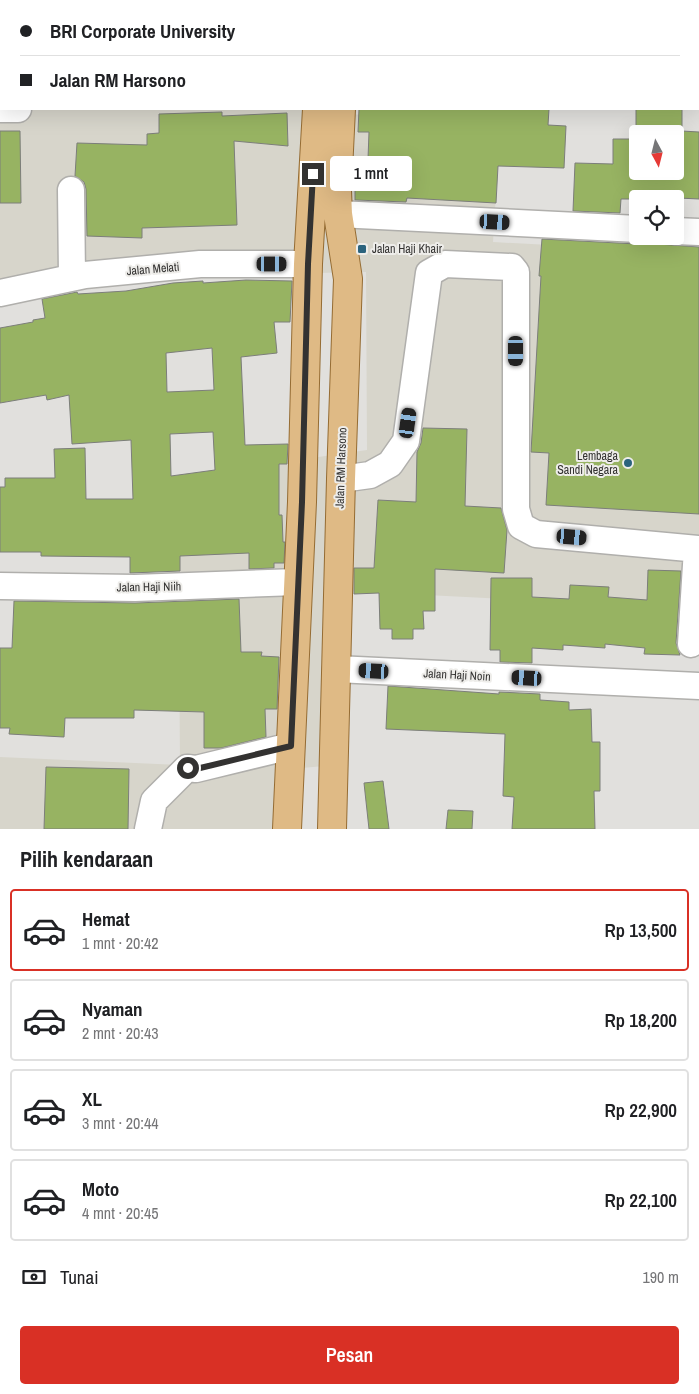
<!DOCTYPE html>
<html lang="id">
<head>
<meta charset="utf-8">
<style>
	:root { --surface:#fff; --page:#f2f2f2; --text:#202124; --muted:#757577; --line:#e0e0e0; --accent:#d93025 }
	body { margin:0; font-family:"Archivo Narrow",sans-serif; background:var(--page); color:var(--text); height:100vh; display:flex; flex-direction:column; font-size:19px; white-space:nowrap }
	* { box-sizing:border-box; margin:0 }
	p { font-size:16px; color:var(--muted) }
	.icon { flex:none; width:28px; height:28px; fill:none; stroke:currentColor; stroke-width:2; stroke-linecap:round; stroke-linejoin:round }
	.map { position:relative; height:829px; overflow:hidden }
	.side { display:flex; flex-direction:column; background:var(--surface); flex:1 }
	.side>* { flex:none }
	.hud { position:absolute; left:0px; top:0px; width:700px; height:110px; box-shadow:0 5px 20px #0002; display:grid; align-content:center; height:110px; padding:0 20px; background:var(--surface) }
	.needle { width:32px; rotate:173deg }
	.tools { position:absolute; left:629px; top:125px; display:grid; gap:10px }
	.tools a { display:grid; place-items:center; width:55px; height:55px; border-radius:5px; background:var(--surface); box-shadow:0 5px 20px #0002; font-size:25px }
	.end { position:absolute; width:22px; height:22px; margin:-11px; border:6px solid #333231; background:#fff; box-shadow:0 0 0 2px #fff }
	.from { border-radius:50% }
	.bubble { position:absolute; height:35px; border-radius:5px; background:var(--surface); box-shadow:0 5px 20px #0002; font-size:16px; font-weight:600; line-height:35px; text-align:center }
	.car { position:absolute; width:15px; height:30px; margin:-15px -8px; border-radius:6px; box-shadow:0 0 4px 1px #0007; background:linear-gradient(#222 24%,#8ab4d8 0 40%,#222 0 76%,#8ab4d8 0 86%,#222 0) }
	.hud b { display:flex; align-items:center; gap:18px; height:48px; font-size:19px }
	.hud b+b { border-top:1px solid var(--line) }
	.hud i { width:12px; height:12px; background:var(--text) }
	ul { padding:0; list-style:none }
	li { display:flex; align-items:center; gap:15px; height:82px; margin:0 10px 8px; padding:0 10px; border:2px solid var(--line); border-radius:5px }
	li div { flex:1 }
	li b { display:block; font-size:19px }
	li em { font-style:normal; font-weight:600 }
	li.current { border-color:var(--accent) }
	li>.icon { width:45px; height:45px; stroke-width:1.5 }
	h2 { padding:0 20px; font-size:22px; line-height:60px }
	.pay { display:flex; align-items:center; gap:12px; height:55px; padding:0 20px; font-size:19px }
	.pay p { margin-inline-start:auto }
	.button { display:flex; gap:10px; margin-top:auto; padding:10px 20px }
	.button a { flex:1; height:58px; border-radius:5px; background:var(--accent); color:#fff; font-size:20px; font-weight:600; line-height:58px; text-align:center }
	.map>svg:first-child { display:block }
	.built { fill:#d7d5cb }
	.building { fill:#97b362; stroke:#7c7e7a; fill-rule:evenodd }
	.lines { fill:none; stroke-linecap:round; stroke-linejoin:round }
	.minor-casing { stroke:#b0afac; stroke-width:29 }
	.major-casing { stroke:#956c33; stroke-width:30 }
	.minor { stroke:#fff; stroke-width:26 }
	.major { stroke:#dfba85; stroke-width:28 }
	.route { stroke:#333231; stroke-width:6 }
	.poi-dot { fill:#2b637d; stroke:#eeedea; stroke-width:2 }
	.labels { text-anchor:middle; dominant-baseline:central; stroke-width:4; stroke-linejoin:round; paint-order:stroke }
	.poi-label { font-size:12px; fill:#333231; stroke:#eeedea; text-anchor:start }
	.street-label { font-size:12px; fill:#333231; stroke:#eeedea }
</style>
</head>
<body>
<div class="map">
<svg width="699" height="829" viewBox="0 0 699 829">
	<rect width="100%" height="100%" fill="#e1e0dd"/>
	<path class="built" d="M0,0H361L1,1V109H351V114L500,127L493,242L699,253V609L348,591L347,764L279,770V829H0V757L180,765L178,477L367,450L366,272L26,279L0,290Z"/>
	<path class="building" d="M359,109H549L548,125L566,126L564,168L498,166L496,203L407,198L406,202L355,200V185L367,186L369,132H358Z
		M636,109H682V131L699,132V199L658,197L659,199H621L620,213L573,211L575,163L613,164V139H638V171H675V134H636Z
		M222,112V116L287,113L288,146L234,141L237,225L142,228V238L87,236L86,189L84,182L75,176L77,143L147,145V134L159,133V114Z
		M0,131H20L21,203H0Z
		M542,239L637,244L644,243L699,247V514L546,505L549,453L531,452L541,276H539Z
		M246,280L292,281L290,322H274L277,353L241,357L245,445L288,444L287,464H279V515H282L283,542H285L284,563H274V568L249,569V553L180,556V571L130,573V557L41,556V552H0V487H5V478H55L54,449L85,448L86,499H133L131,440L72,444L69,395L47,400L46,395L0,403V328L33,322V320L45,318L42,299L77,292L78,294L126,291L173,283L203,281V283ZM212,348L214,390L167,392L166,353ZM213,432L215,470L171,476L170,434Z
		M423,428L467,429L465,506L501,508L507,530L504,573L435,569V611H423L424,629H413V639H392V629H380L379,593L354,594V568H374L378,500L416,502L417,452L421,443Z
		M648,570L681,571L676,643L680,655L644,654L645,648L605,644V648L563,645V650L532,648V663L500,662V650H490L491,578H532V597L569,599L570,585L609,587L608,597L647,600Z
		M239,599L241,652H262L261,656L279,657L277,709H265L266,737L221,748H204V712L134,710V718H65L64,737L9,734L10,728H0V648H12L14,601L135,603Z
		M388,686L499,694V692L540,694V700L569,702V710L591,709L592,742H600V791H594L595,829H512L514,797L503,796L505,734L386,729Z
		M46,767L129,769L128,829H44Z
		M383,781L389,829H369L364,783Z
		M448,810L473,811L472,829H446Z"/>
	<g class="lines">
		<g class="minor-casing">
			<path id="minor" d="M186,1V0
				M0,109H18
				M71,190L72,277
				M338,214L638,229
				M675,231L699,232
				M0,293L85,275L200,264H308
				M341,479L370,475L390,464L406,441L429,273L445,264L512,267L516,272V509L521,526L536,534L699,549
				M0,586L135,588L297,582
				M691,644L697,549
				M336,669L699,686
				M148,829L154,801L187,768L196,769L291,746"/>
		</g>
		<g class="major-casing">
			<path id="major" d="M324,1V0
				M347,1L348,0
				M287,829L302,502L308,264L317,109
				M332,829L341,479L348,279L338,214L337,191L341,109"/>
		</g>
		<use href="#minor" class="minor"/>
		<use href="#major" class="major"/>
	</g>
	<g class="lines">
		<path class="route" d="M188,768L196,769L291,746L302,502L308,264L313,174"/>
	</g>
	<g class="poi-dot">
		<rect x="357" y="244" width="10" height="10" rx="2.5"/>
		<circle cx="628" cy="463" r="5"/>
	</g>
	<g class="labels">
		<g class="poi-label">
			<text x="372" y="249">Jalan Haji Khair</text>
			<text x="618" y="456" text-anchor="end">Lembaga<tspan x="618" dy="14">Sandi Negara</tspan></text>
		</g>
		<g class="street-label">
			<text transform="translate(153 269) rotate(-5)">Jalan Melati</text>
			<text transform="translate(341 468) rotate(-88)">Jalan RM Harsono</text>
			<text transform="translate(149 587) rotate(-1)">Jalan Haji Niih</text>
			<text transform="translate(457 675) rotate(3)">Jalan Haji Noin</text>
		</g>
	</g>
</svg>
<div class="tools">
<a><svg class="needle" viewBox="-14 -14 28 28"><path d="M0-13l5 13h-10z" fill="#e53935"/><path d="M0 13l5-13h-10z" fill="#757577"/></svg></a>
<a><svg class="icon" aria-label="locate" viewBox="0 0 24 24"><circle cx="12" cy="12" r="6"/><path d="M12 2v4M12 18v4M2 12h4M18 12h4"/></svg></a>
</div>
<i class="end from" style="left:188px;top:768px"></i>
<i class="end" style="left:313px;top:174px"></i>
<div class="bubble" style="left:330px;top:156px;width:82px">1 mnt</div>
<i class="car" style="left:495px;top:222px;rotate:93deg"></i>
<i class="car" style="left:272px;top:264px;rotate:90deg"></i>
<i class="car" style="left:516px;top:351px;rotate:180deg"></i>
<i class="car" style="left:408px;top:423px;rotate:8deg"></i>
<i class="car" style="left:572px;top:537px;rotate:95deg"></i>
<i class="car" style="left:374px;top:671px;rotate:273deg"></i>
<i class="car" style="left:527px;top:678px;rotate:273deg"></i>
<div class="hud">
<b><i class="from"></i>BRI Corporate University</b>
<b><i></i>Jalan RM Harsono</b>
</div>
</div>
<section class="side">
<h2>Pilih kendaraan</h2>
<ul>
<li class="current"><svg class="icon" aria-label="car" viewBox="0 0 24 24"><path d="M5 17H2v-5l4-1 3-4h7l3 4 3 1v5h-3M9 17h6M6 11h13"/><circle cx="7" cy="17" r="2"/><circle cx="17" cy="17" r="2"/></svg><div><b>Hemat</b><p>1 mnt · 20:42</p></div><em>Rp 13,500</em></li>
<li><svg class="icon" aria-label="car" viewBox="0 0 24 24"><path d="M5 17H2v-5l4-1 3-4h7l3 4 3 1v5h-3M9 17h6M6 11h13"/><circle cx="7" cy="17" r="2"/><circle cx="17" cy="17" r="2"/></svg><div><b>Nyaman</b><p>2 mnt · 20:43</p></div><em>Rp 18,200</em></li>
<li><svg class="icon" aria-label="car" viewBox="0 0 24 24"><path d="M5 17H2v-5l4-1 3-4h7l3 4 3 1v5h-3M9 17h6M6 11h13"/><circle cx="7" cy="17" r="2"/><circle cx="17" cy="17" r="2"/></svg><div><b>XL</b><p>3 mnt · 20:44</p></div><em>Rp 22,900</em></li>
<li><svg class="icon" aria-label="car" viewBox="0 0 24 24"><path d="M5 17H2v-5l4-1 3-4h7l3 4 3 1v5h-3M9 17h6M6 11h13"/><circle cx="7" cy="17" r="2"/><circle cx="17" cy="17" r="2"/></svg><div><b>Moto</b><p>4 mnt · 20:45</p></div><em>Rp 22,100</em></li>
</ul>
<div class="pay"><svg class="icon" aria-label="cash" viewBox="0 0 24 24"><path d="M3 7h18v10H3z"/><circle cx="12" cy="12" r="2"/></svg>Tunai<p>190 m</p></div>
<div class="button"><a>Pesan</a></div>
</section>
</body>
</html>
